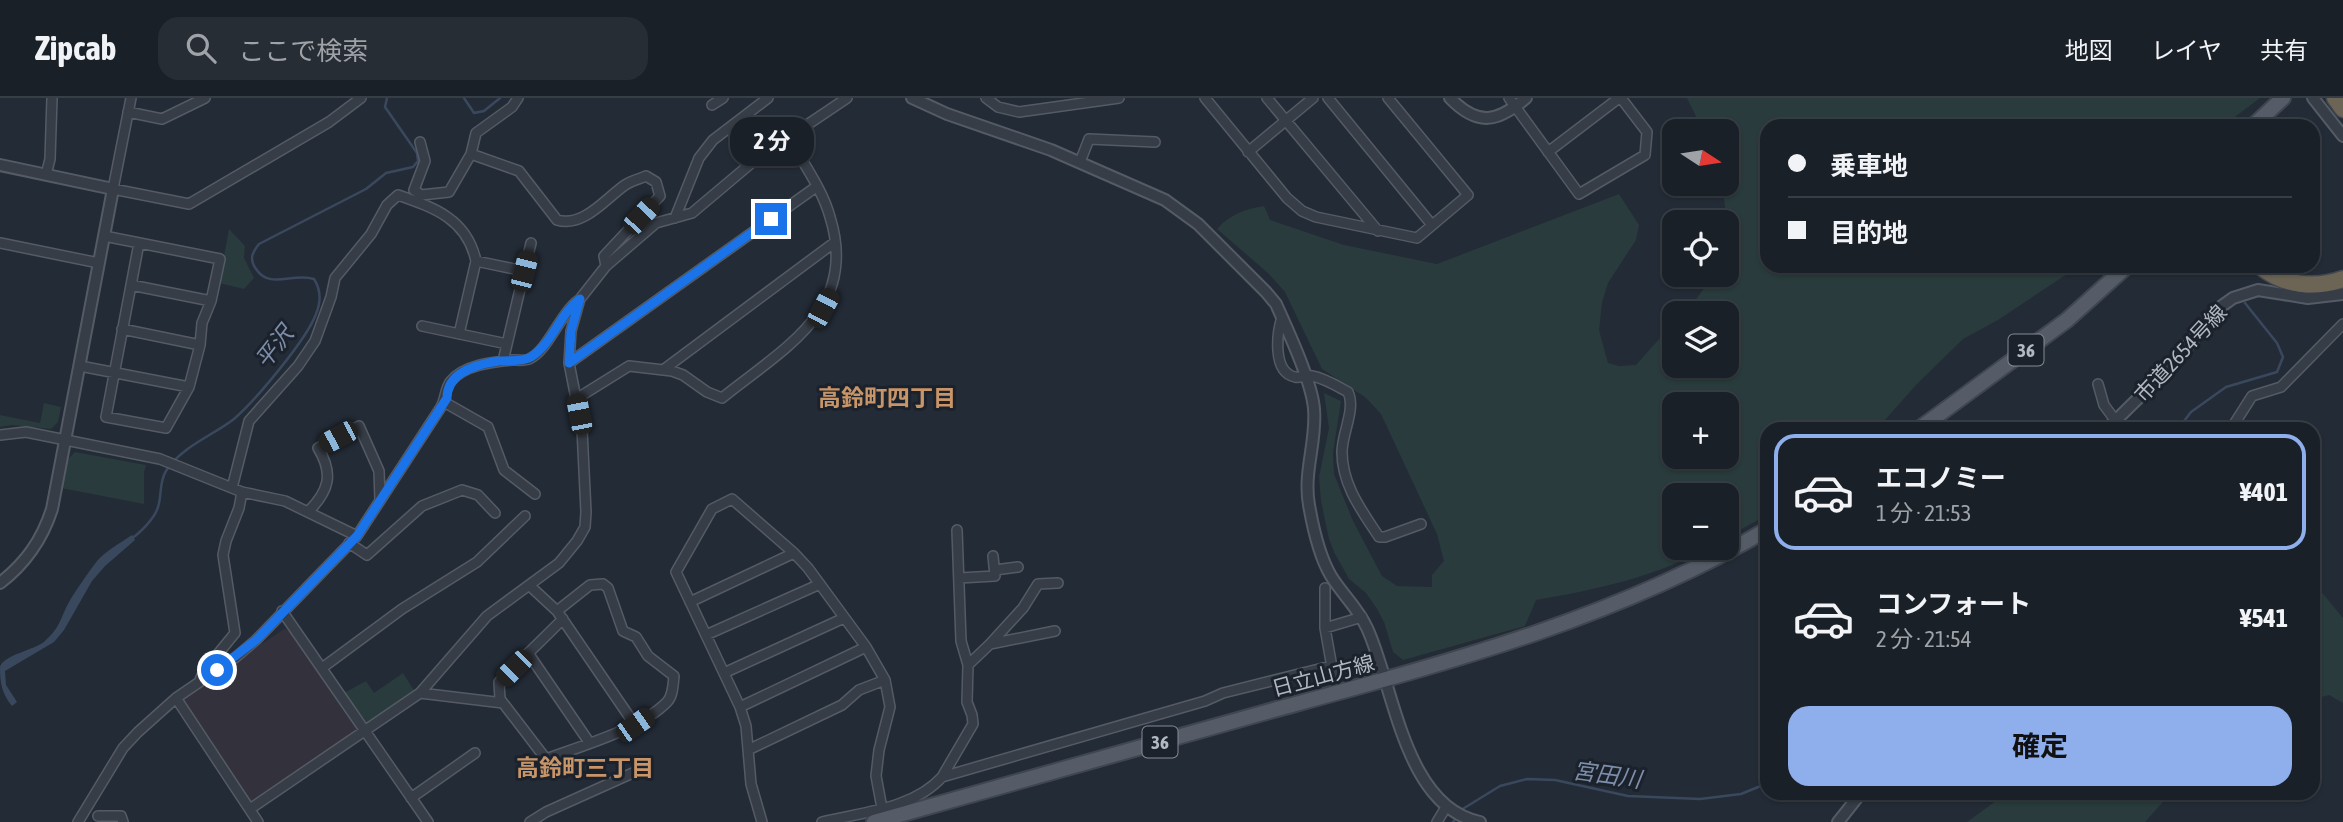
<!DOCTYPE html>
<html lang="ja">
<head>
<meta charset="utf-8">
<style>
	:root { --surface:#1a2028; --page:#272d34; --text:#f1f3f6; --muted:#9fa3a8; --line:#383e45; --accent:#8eaeec }
	body { margin:0; font-family:"Asap Condensed","Noto Sans JP",sans-serif; background:var(--page); color:var(--text); height:100vh; display:flex; flex-direction:column; font-size:26px; white-space:nowrap }
	* { box-sizing:border-box; margin:0 }
	p { font-size:23px; color:var(--muted) }
	.icon { flex:none; width:38px; height:38px; fill:none; stroke:currentColor; stroke-width:2; stroke-linecap:round; stroke-linejoin:round }
	.map { position:relative; flex:1; overflow:hidden }
	.drawer { position:absolute; left:1760px; top:324px; width:560px; height:378px; display:flex; flex-direction:column; background:var(--surface); border-radius:21px; box-shadow:0 2px 5px #0004,0 0 0 2px var(--line) }
	.drawer>* { flex:none }
	.top-card { position:absolute; left:1760px; top:21px; width:560px; height:154px; border-radius:21px; box-shadow:0 2px 5px #0004,0 0 0 2px var(--line); display:grid; align-content:center; height:154px; padding:0 28px; background:var(--surface) }
	.needle { width:46px; rotate:102deg }
	.controls { position:absolute; left:1662px; top:21px; display:grid; gap:14px }
	.controls a { display:grid; place-items:center; width:77px; height:77px; border-radius:14px; background:var(--surface); box-shadow:0 2px 5px #0004,0 0 0 2px var(--line); font-size:35px }
	.end { position:absolute; width:32px; height:32px; margin:-16px; border:9px solid #1a73e8; background:#fff; box-shadow:0 0 0 4px #fff }
	.from { border-radius:50% }
	.bubble { position:absolute; height:49px; border-radius:21px; background:var(--surface); box-shadow:0 2px 5px #0004,0 0 0 2px var(--line); font-size:23px; font-weight:700; line-height:49px; text-align:center }
	.car { position:absolute; width:21px; height:42px; margin:-21px -10px; border-radius:9px; box-shadow:0 0 5px 2px #0007; background:linear-gradient(#222 24%,#8ab4d8 0 40%,#222 0 76%,#8ab4d8 0 86%,#222 0) }
	.top-card b { display:flex; align-items:center; gap:24px; height:66px; font-size:26px }
	.top-card b+b { border-top:2px solid var(--line) }
	.top-card i { width:18px; height:18px; background:var(--text) }
	ul { padding:12px 0 0; list-style:none }
	li { display:flex; align-items:center; gap:21px; height:116px; margin:0 14px 10px; padding:0 14px; border:4px solid transparent; border-radius:21px }
	li div { flex:1 }
	li b { display:block; font-size:26px }
	li em { font-style:normal; font-weight:700 }
	li.active { border-color:var(--accent) }
	li>.icon { width:63px; height:63px; stroke-width:1.5 }
	.primary-button { display:flex; gap:14px; margin-top:auto; padding:14px 28px }
	.primary-button a { flex:1; height:80px; border-radius:21px; background:var(--accent); color:#111; font-size:28px; font-weight:700; line-height:80px; text-align:center }
	header { display:flex; align-items:center; gap:42px; box-sizing:border-box; height:98px; padding:0 35px; background:var(--surface); border-bottom:2px solid var(--line) }
	header strong { font-size:33px }
	nav { display:flex; gap:38px; margin-inline-start:auto; font-size:24px }
	.search { width:490px; height:63px; background:var(--page); display:flex; align-items:center; gap:18px; box-sizing:border-box; padding:0 24px; border-radius:21px; color:var(--muted); font-size:26px }
	.map>svg:first-child { display:block }
	.medical { fill:#33313c }
	.green { fill:#293b3c; fill-rule:evenodd }
	.water { fill:#3a485e }
	.lines { fill:none; stroke-linecap:round; stroke-linejoin:round }
	.stream { stroke:#3a485e; stroke-width:2.5 }
	.minor-casing { stroke:#545b65; stroke-width:12 }
	.tertiary-casing { stroke:#545b65; stroke-width:14 }
	.primary-casing { stroke:#404650; stroke-width:18 }
	.motorway-casing { stroke:#414852; stroke-width:19 }
	.minor { stroke:#373d47; stroke-width:9 }
	.tertiary { stroke:#373d47; stroke-width:10 }
	.primary { stroke:#555c67; stroke-width:14 }
	.motorway { stroke:#6c6454; stroke-width:16 }
	.route { stroke:#1a73e8; stroke-width:9 }
	.labels { text-anchor:middle; dominant-baseline:central; stroke-width:6; stroke-linejoin:round; paint-order:stroke }
	.shield { fill:#1c222c; stroke:#848b96; stroke-width:2 }
	.shield-label { font-size:19px; font-weight:bold; fill:#b1b8c3 }
	.street-label { font-size:21px; fill:#b1b8c3; stroke:#1c222c }
	.water-label { font-size:23px; font-style:italic; fill:#7c8ea9; stroke:#1c222c }
	.neighbourhood-label { font-size:23px; font-weight:bold; fill:#c89568; stroke:#1c222c }
</style>
</head>
<body>
<header>
<strong>Zipcab</strong>
<div class="search"><svg class="icon" aria-label="search" viewBox="0 0 24 24"><circle cx="10" cy="10" r="6"/><path d="M15 15l6 6"/></svg>ここで検索</div>
<nav><a>地図</a><a>レイヤ</a><a>共有</a></nav>
</header>
<div class="map">
<svg width="2343" height="724" viewBox="0 0 2343 724">
	<rect width="100%" height="100%" fill="#232b36"/>
	<path class="medical" d="M284,531L289,532L358,630L251,706L180,602L181,600Z"/>
	<path class="green" d="M1687,0H2260L2223,28H1768V168H2083L2064,178L1998,222L1963,241L1916,287L1877,331H1768L1767,417L1727,439V397H1675V450H1708C1655,479 1595,492 1536,502L1525,528L1403,562L1393,554L1384,524L1377,511L1366,495L1349,481L1334,454L1329,441L1321,403L1319,379L1329,330L1324,295L1341,303L1333,355L1334,376L1353,423L1382,478L1397,488L1432,489V477L1444,463L1437,436L1381,316L1365,299L1322,271L1285,194L1269,176L1217,131C1230,116 1246,111 1264,108L1270,122L1344,147L1437,166L1619,96L1639,127L1636,142L1608,185L1602,205L1599,232L1608,265L1619,268L1636,267L1675,223V268H1727V215H1682L1697,200L1714,177H1727V156L1730,147L1722,86H1727V33H1703ZM1675,306H1727V359H1675Z
		M229,131L245,148L244,160L254,180L244,191L219,185Z
		M44,305L61,309L58,324L51,331L12,327L0,329V317L40,325Z
		M75,354L146,367L144,374V406L61,390L69,360Z
		M2314,485L2343,520V605L2329,597L2314,601Z
		M403,575L415,594L368,626L344,595L366,583L374,595Z
		M2007,695H2171L2145,724H1967Z"/>
	<path class="water" d="M132,437L135,442L105,468L92,483L64,532L54,544L5,573L6,587L17,604L12,608C2,596 0,585 0,569C3,557 35,552 45,543C57,532 59,526 65,512C72,497 84,481 94,467C103,454 119,446 132,437Z"/>
	<g class="lines">
		<path class="stream" d="M464,0L474,15L484,13L500,0
			M2178,331L2191,314L2226,289L2277,274L2283,259L2277,245L2245,205
			M131,441C140,435 155,420 158,409C162,397 159,384 166,373C181,349 212,338 234,321C255,303 307,241 316,216C321,204 321,192 314,181C293,174 270,192 256,171C249,161 252,155 259,146L366,91L386,75L413,69L418,63L417,55L385,9L387,0
			M1461,712L1500,688L1527,681L1555,682L1628,698L1700,701L1741,696L1768,685
			M1453,724L1458,718"/>
		<g class="minor-casing">
			<path id="minor" d="M131,0L113,91L189,106L329,24L361,0
				M518,0L512,9L476,35L471,56L519,73L557,122C583,130 605,101 625,87C631,83 639,81 646,78L656,84L660,98L604,158L606,168
				M986,0L998,9L1019,14L1119,0
				M1205,0L1287,100L1302,113L1316,119L1417,140L1468,97L1388,0
				M1267,0L1378,133
				M1328,0L1432,127
				M1509,0L1579,96L1645,57L1647,34L1621,0
				M712,7L723,0
				M128,14L162,21L205,0
				M420,44L425,63L414,92L421,97L449,94L471,56
				M1248,54L1313,0
				M1548,54L1619,0
				M1080,64L1089,41L1155,44
				M46,77L50,61L52,0
				M675,120L699,60L713,42L768,0
				M104,138L220,161L211,203L202,225L200,247L189,289L166,330L106,319L139,145
				M0,145L99,165
				M131,187L211,203
				M1282,219C1277,235 1272,274 1295,279C1301,280 1306,277 1312,278C1324,280 1337,288 1348,294C1356,311 1342,335 1342,354C1342,387 1362,413 1379,439H1385L1421,426
				M422,228L507,246
				M122,231L200,247
				M459,236L476,163L524,173
				M503,263L531,145
				M569,265L816,89
				M80,268L189,289
				M663,272L835,144
				M2098,286L2104,307L2115,322
				M576,301L629,268L672,273L683,277L707,294L722,300C784,250 859,212 830,119C822,90 802,64 788,38
				M444,304L488,329L504,372L535,396
				M2231,331L2252,298L2281,289L2343,226
				M0,337L26,334L160,361L242,394L285,403L357,438
				M232,390L249,323L298,268L315,243L331,199L335,180L371,136L387,107L398,97C435,110 467,121 476,163
				M308,414C329,393 334,376 318,350L359,328L379,373L380,402
				M349,445L367,457L422,408L462,392L478,397L495,415
				M995,472L1018,469
				M959,480L995,478L993,458
				M530,488L557,513L635,627
				M1325,490V530L1333,575
				M690,504L794,455
				M282,513L428,724
				M557,513L590,487L603,486L608,490L623,533L636,539L648,558L674,578C673,587 673,598 667,604C641,631 581,648 546,661L500,601L499,584L563,521
				M1325,530L1362,519
				M706,537L820,486
				M990,546L1023,510L1038,486L1058,485
				M528,555L589,644
				M968,567L990,546L1055,533
				M322,570L402,511L477,464L525,418
				M724,575L844,520
				M200,582L204,573L235,535L223,457L226,443L239,410L242,394
				M420,595L503,605
				M176,600L258,724
				M740,609L866,549
				M748,652L842,607L859,592L885,582
				M942,679L973,626L972,617L967,604L968,567L961,543L957,432
				M411,700L475,655
				M250,711L420,595L487,518L559,465L577,443L585,429L586,414L582,331L569,265L571,233L580,201L606,168L656,125L692,115L755,62L847,0
				M98,718H121L123,724
				M78,724L123,650L138,634L176,600L236,559L256,542L357,438L441,309C446,300 445,290 451,283C464,267 492,264 512,262C517,262 525,263 529,261C548,253 560,215 579,202
				M530,724L546,714L646,669
				M762,724L751,686L746,628L740,609L676,474L712,411L732,401L794,455L808,470L866,549L885,582L890,609L879,652L876,678L884,721
				M822,724C863,714 913,711 942,679L1205,603L1223,595L1331,568
				M1437,724L1446,709"/>
		</g>
		<g class="tertiary-casing">
			<path id="tertiary" d="M912,0L947,16L1051,52L1165,102L1198,126L1266,194L1276,206C1288,233 1312,284 1314,311C1317,343 1303,374 1309,407C1313,430 1319,458 1331,478C1342,496 1358,510 1367,530C1394,588 1404,709 1480,724
				M1450,0C1478,29 1498,24 1526,0
				M2313,0L2343,38
				M0,67L113,91L52,411C42,442 26,465 0,485
				M2107,331L2172,267L2219,210L2233,200L2258,192L2308,200L2343,196
				M1838,724L1861,695"/>
		</g>
		<g class="primary-casing">
			<path id="primary" d="M2253,28L2283,0
				M1919,331L2067,222L2127,168
				M874,724C1009,687 1143,648 1277,611C1446,565 1615,521 1768,431"/>
		</g>
		<g class="motorway-casing">
			<path id="motorway" d="M2335,0L2343,11
				M2260,168C2284,188 2315,191 2343,181"/>
		</g>
		<use href="#minor" class="minor"/>
		<use href="#tertiary" class="tertiary"/>
		<use href="#primary" class="primary"/>
		<use href="#motorway" class="motorway"/>
	</g>
	<g class="lines">
		<path class="route" d="M217,572L256,542L357,438L447,300C447,274 478,266 499,263C509,262 523,264 531,259C553,245 559,216 580,201L571,233L569,265L771,121"/>
	</g>
	<g class="labels">
		<g class="shield">
			<rect x="2008.5" y="236.5" width="35" height="31" rx="5"/>
			<rect x="1142.5" y="628.5" width="35" height="31" rx="5"/>
		</g>
		<g class="shield-label">
			<text x="2026" y="252">36</text>
			<text x="1160" y="644">36</text>
		</g>
		<g class="street-label">
			<text transform="translate(2180 255) rotate(-47)">市道2654号線</text>
			<text transform="translate(1323 577) rotate(-15)">日立山方線</text>
		</g>
		<g class="water-label">
			<text transform="translate(274 249) rotate(-52)">平沢</text>
			<text transform="translate(1607 677) rotate(8)">宮田川</text>
		</g>
		<g class="neighbourhood-label">
			<text x="887" y="300">高鈴町四丁目</text>
			<text x="585" y="670">高鈴町三丁目</text>
		</g>
	</g>
</svg>
<div class="controls">
<a><svg class="needle" viewBox="-14 -14 28 28"><path d="M0-13l5 13h-10z" fill="#e53935"/><path d="M0 13l5-13h-10z" fill="#9fa3a8"/></svg></a>
<a><svg class="icon" aria-label="locate" viewBox="0 0 24 24"><circle cx="12" cy="12" r="6"/><path d="M12 2v4M12 18v4M2 12h4M18 12h4"/></svg></a>
<a><svg class="icon" aria-label="layers" viewBox="0 0 24 24"><path d="M12 4l9 5-9 5-9-5zM3 14l9 5 9-5"/></svg></a>
<a>+</a>
<a>−</a>
</div>
<i class="end from" style="left:217px;top:572px"></i>
<i class="end" style="left:771px;top:121px"></i>
<div class="bubble" style="left:730px;top:19px;width:84px">2 分</div>
<i class="car" style="left:641px;top:118px;rotate:43deg"></i>
<i class="car" style="left:524px;top:173px;rotate:14deg"></i>
<i class="car" style="left:823px;top:210px;rotate:28deg"></i>
<i class="car" style="left:579px;top:316px;rotate:349deg"></i>
<i class="car" style="left:338px;top:339px;rotate:242deg"></i>
<i class="car" style="left:514px;top:570px;rotate:225deg"></i>
<i class="car" style="left:635px;top:627px;rotate:55deg"></i>
<div class="top-card">
<b><i class="from"></i>乗車地</b>
<b><i></i>目的地</b>
</div>
<section class="drawer">
<ul>
<li class="active"><svg class="icon" aria-label="car" viewBox="0 0 24 24"><path d="M5 17H2v-5l4-1 3-4h7l3 4 3 1v5h-3M9 17h6M6 11h13"/><circle cx="7" cy="17" r="2"/><circle cx="17" cy="17" r="2"/></svg><div><b>エコノミー</b><p>1 分 · 21:53</p></div><em>¥401</em></li>
<li><svg class="icon" aria-label="car" viewBox="0 0 24 24"><path d="M5 17H2v-5l4-1 3-4h7l3 4 3 1v5h-3M9 17h6M6 11h13"/><circle cx="7" cy="17" r="2"/><circle cx="17" cy="17" r="2"/></svg><div><b>コンフォート</b><p>2 分 · 21:54</p></div><em>¥541</em></li>
</ul>
<div class="primary-button"><a>確定</a></div>
</section>
</div>
</body>
</html>
